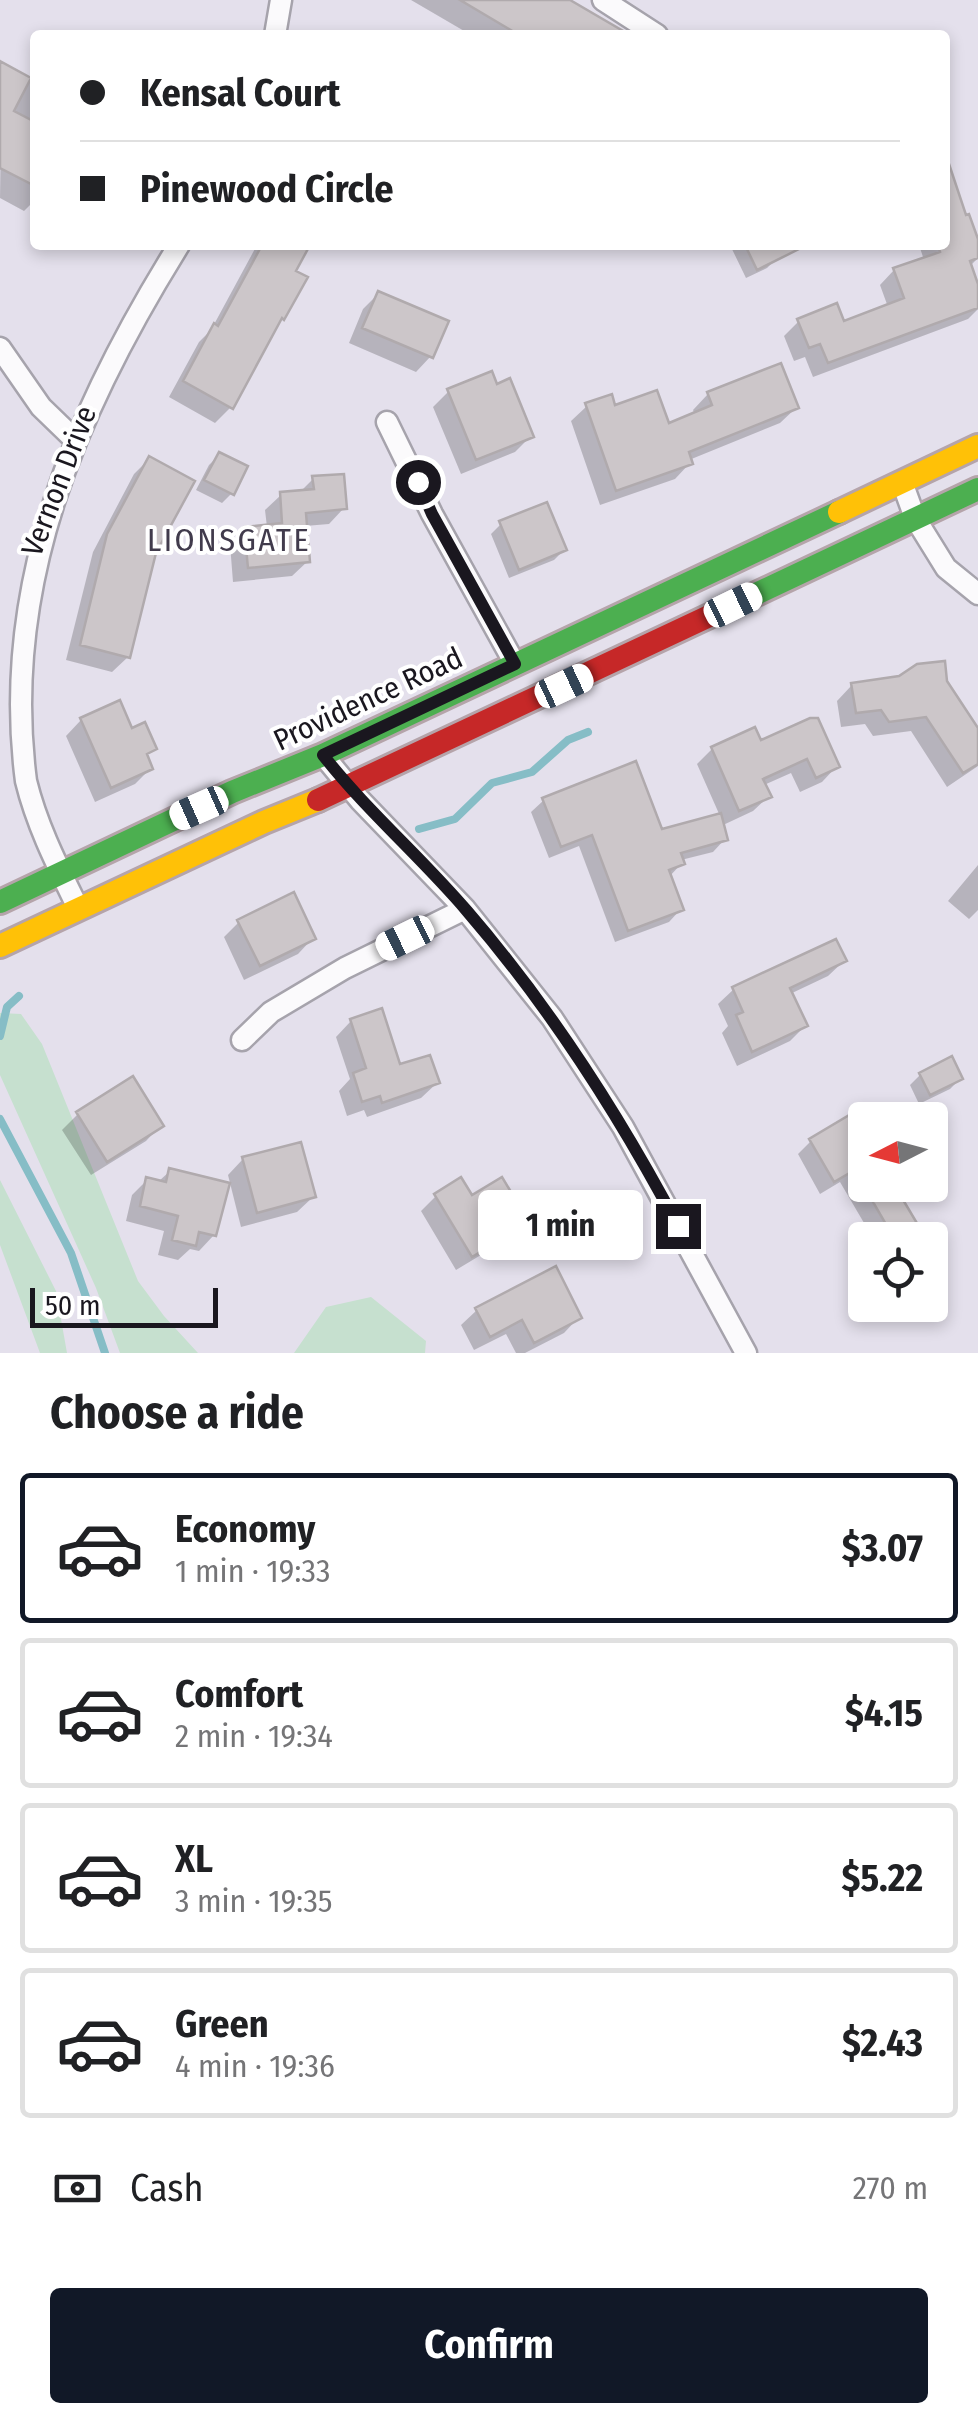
<!DOCTYPE html>
<html lang="en">
<head>
<meta charset="utf-8">
<style>
	:root { --surface:#fff; --page:#f6f6f6; --text:#202124; --muted:#757577; --line:#e0e0e0; --accent:#111827 }
	body { margin:0; font-family:"Fira Sans Condensed",sans-serif; background:var(--page); color:var(--text); height:100vh; display:flex; flex-direction:column; font-size:38px; white-space:nowrap }
	* { box-sizing:border-box; margin:0 }
	p { font-size:32px; color:var(--muted) }
	.icon { flex:none; width:55px; height:55px; fill:none; stroke:currentColor; stroke-width:2; stroke-linecap:round; stroke-linejoin:round }
	.map { position:relative; height:1353px; overflow:hidden }
	.sheet { display:flex; flex-direction:column; background:var(--surface); flex:1 }
	.sheet>* { flex:none }
	.guide { position:absolute; left:30px; top:30px; width:920px; height:220px; border-radius:10px; box-shadow:0 5px 15px #0003; display:grid; align-content:center; height:220px; padding:0 50px; background:var(--surface) }
	.needle { width:65px; rotate:264deg }
	.controls { position:absolute; left:848px; top:1102px; display:grid; gap:20px }
	.controls a { display:grid; place-items:center; width:100px; height:100px; border-radius:10px; background:var(--surface); box-shadow:0 5px 15px #0003; font-size:50px }
	.scale { position:absolute; left:30px; bottom:25px; width:188px; box-sizing:border-box; padding-left:10px; border:5px solid #1a171f; border-top:0; font-size:28px; line-height:35px; white-space:nowrap; color:#1a171f; -webkit-text-stroke:8px #fff; paint-order:stroke }
	.end { position:absolute; width:45px; height:45px; margin:-22px; border:12px solid #1a171f; background:#fff; box-shadow:0 0 0 5px #fff }
	.from { border-radius:50% }
	.bubble { position:absolute; height:70px; border-radius:10px; background:var(--surface); box-shadow:0 5px 15px #0003; font-size:32px; font-weight:700; line-height:70px; text-align:center }
	.car { position:absolute; width:30px; height:60px; margin:-30px -15px; border-radius:12px; box-shadow:0 0 8px 2px #0007; background:linear-gradient(#fff 24%,#345 0 40%,#fff 0 76%,#345 0 86%,#fff 0) }
	.guide b { display:flex; align-items:center; gap:35px; height:95px; font-size:38px }
	.guide b+b { border-top:2px solid var(--line) }
	.guide i { width:25px; height:25px; background:var(--text) }
	ul { padding:0; list-style:none }
	li { display:flex; align-items:center; gap:30px; height:150px; margin:0 20px 15px; padding:0 30px; border:5px solid var(--line); border-radius:10px }
	li div { flex:1 }
	li b { display:block; font-size:38px }
	li em { font-style:normal; font-weight:700 }
	li.current { border-color:var(--accent) }
	li>.icon { width:90px; height:90px; stroke-width:1.5 }
	h2 { padding:0 50px; font-size:45px; line-height:120px }
	.pay { display:flex; align-items:center; gap:25px; height:110px; padding:0 50px; font-size:38px }
	.pay p { margin-inline-start:auto }
	.button { display:flex; gap:20px; margin-top:auto; padding:20px 50px }
	.button a { flex:1; height:115px; border-radius:10px; background:var(--accent); color:#fff; font-size:40px; font-weight:700; line-height:115px; text-align:center }
	.map>svg:first-child { display:block }
	.green { fill:#c6e0cf }
	.shadow { fill:#0003 }
	.lines { fill:none; stroke-linecap:round; stroke-linejoin:round }
	.stream { stroke:#86bdc6; stroke-width:8 }
	.building { fill:#ccc6c9; stroke:#b0aaad; stroke-width:2.5 }
	.street-casing { stroke:#a6a3ac; stroke-width:25 }
	.fast-casing { stroke:#b5a4aa; stroke-width:28 }
	.slow-casing { stroke:#b5a4aa; stroke-width:28 }
	.jam-casing { stroke:#b5a4aa; stroke-width:28 }
	.street { stroke:#fbfafc; stroke-width:20 }
	.fast { stroke:#4caf50; stroke-width:22 }
	.slow { stroke:#ffc107; stroke-width:22 }
	.jam { stroke:#c62828; stroke-width:22 }
	.route { stroke:#1a171f; stroke-width:12 }
	.labels { text-anchor:middle; dominant-baseline:central; stroke-width:8; stroke-linejoin:round; paint-order:stroke }
	.street-label { font-size:30px; fill:#1a171f; stroke:#fff }
	.neighbourhood-label { font-size:32px; letter-spacing:2.5px; fill:#413b4c; stroke:#fff }
</style>
</head>
<body>
<div class="map">
<svg width="978" height="1353" viewBox="0 0 978 1353">
	<rect width="100%" height="100%" fill="#e4e0ec"/>
	<path class="green" d="M0,1013L21,1014L42,1044L138,1281L164,1316L198,1353H120L96,1288L0,1075Z
		M0,1180L56,1291L67,1353H40L0,1245Z
		M371,1297L426,1341L425,1353H294L326,1307Z"/>
	<path class="shadow" d="M411,0H565L619,35H471Z
		M2,65L35,82V200L24,211L0,198Z
		M945,162L964,218L978,246V258L969,267L978,292V309L968,319L813,377L805,357L794,361L784,336L799,321L842,324L888,307L880,285L894,270L924,260L919,245H945Z
		M257,245H307L292,272L282,318L275,326L231,407L215,423L169,397L199,342L211,330Z
		M730,245H771L777,258L767,268L746,278Z
		M378,294L431,356L416,372L349,343L363,309Z
		M448,392L531,436L515,452L461,474L433,407Z
		M708,394L796,408L780,423L689,460L690,463L675,479L600,505L571,421L587,406L614,408L667,426L695,415L693,410Z
		M219,455L232,493L222,503L196,490L209,465Z
		M149,459L128,657L112,672L66,660L93,552L134,474Z
		M313,479L344,508L329,524L305,526L308,561L292,576L233,582L230,544L245,529L267,527L265,510L281,495L299,493Z
		M501,524L564,550L554,560L509,578L491,534Z
		M852,685L978,733V766L947,787L911,731L873,736L865,724L841,727L837,701Z
		M81,720L131,731L154,749L145,757L150,769L135,784L95,802L66,736Z
		M760,743L837,766L822,782L800,792L791,773L764,785L769,796L753,811L721,826L725,839L713,852L681,860L682,863L669,877L681,909L669,922L615,942L579,846L549,858L531,812L544,800L661,832L720,816L697,764L712,749Z
		M978,865V910L969,919L948,901Z
		M239,922L313,938L298,954L244,980L224,937Z
		M844,961L828,976L790,994L805,1026L790,1041L737,1066L722,1033L728,1026L718,1004L734,989Z
		M351,1021L399,1068L437,1083L421,1098L367,1117L364,1110L347,1116L339,1091L350,1079L336,1037Z
		M920,1075L960,1079L950,1089L919,1104L910,1085Z
		M78,1114L161,1125L146,1141L91,1175L62,1130Z
		M811,1141L865,1142V1185H891L924,1240H874L840,1182L820,1194L798,1154Z
		M243,1159L313,1197L297,1212L241,1227L228,1175Z
		M170,1171L214,1235L199,1251L190,1249L178,1260L158,1255L164,1231L126,1221L132,1195L147,1180L158,1182Z
		M436,1196L471,1199L526,1222L511,1237L456,1270L421,1211Z
		M865,1249V1269L858,1256Z
		M930,1250L938,1264L930,1272Z
		M477,1310L579,1317L564,1333L525,1353H516L506,1334L474,1350L461,1325Z"/>
	<g class="lines">
		<path class="stream" d="M419,829L455,819L492,783L532,772L568,740L588,732
			M0,1036L7,1007L19,996
			M0,1119L71,1253L105,1353"/>
	</g>
	<path class="building" d="M460,0H570L630,35H519Z
		M0,61L31,78L14,111L35,122V186L0,168Z
		M949,164L966,215L969,214L978,239V258L970,261L978,284V308L828,363L820,344L809,348L797,319L837,303L844,321L904,298L893,268L940,252L938,245H945V165Z
		M262,245H310L296,271L308,277L284,320L282,318L233,409L183,381L214,323L218,326Z
		M745,245H807L757,270Z
		M378,291L449,321L433,358L362,328Z
		M781,363L799,408L689,452L693,464L616,491L585,403L612,394L615,405L657,390L669,423L712,405L707,392Z
		M492,371L497,384L510,378L534,437L476,460L447,389Z
		M219,452L248,466L234,495L204,480Z
		M149,456L195,481L156,553L130,658L80,645L107,534Z
		M344,474L347,509L306,513L310,562L248,568L244,527L282,523L280,492L314,489L312,476Z
		M547,502L567,550L519,570L499,521Z
		M945,661L947,681L978,728V764L963,773L926,717L889,722L881,710L856,713L851,683L899,676L917,664Z
		M120,700L132,728L145,722L157,749L147,754L153,769L111,788L80,718Z
		M810,718H818L840,767L816,778L807,759L763,779L772,797L739,811L711,747L755,727L761,740Z
		M636,761L662,829L721,813L728,840L681,853L685,864L669,870L684,910L628,931L592,835L561,847L542,798Z
		M294,892L316,939L260,966L237,920Z
		M836,939L847,961L790,988L808,1026L752,1052L736,1015L743,1012L732,987Z
		M382,1008L400,1064L430,1055L440,1083L382,1103L380,1096L362,1102L353,1073L366,1068L350,1019Z
		M952,1056L963,1079L930,1095L919,1073Z
		M133,1076L164,1126L107,1162L76,1112Z
		M851,1114L865,1137V1164L834,1182L809,1139Z
		M301,1142L316,1197L257,1213L242,1157Z
		M169,1168L230,1183L216,1236L199,1232L196,1246L172,1240L178,1216L140,1206L146,1177L166,1182Z
		M461,1177L472,1195L502,1177L529,1222L472,1257L434,1194Z
		M896,1188L927,1240H895L873,1202Z
		M556,1266L582,1318L534,1343L522,1320L490,1337L475,1308Z"/>
	<g class="lines">
		<g class="street-casing">
			<path id="street" d="M603,0L657,35
				M275,35L281,0
				M0,348L41,407L72,437
				M387,422L432,514L515,664
				M902,482L915,518L946,568L978,594
				M323,755L360,800L465,909L552,1018L623,1127L746,1353
				M78,908C58,867 37,826 26,781C0,583 78,407 179,245
				M242,1040L271,1012L345,968L465,909"/>
		</g>
		<g class="fast-casing">
			<path id="fast" d="M737,603L978,489
				M0,902L232,792L323,755L839,512"/>
		</g>
		<g class="slow-casing">
			<path id="slow" d="M839,512L978,446
				M0,946L264,822L318,800"/>
		</g>
		<g class="jam-casing">
			<path id="jam" d="M318,800L737,603"/>
		</g>
		<use href="#street" class="street"/>
		<use href="#fast" class="fast"/>
		<use href="#slow" class="slow"/>
		<use href="#jam" class="jam"/>
	</g>
	<g class="lines">
		<path class="route" d="M418,482L432,514L515,664L323,755C367,811 421,857 467,911C550,1007 619,1115 678,1226"/>
	</g>
	<g class="labels">
		<g class="street-label">
			<text transform="translate(59 481) rotate(-69)">Vernon Drive</text>
			<text transform="translate(368 699) rotate(-25)">Providence Road</text>
		</g>
		<g class="neighbourhood-label">
			<text x="229" y="540">LIONSGATE</text>
		</g>
	</g>
</svg>
<div class="controls">
<a><svg class="needle" viewBox="-14 -14 28 28"><path d="M0-13l5 13h-10z" fill="#e53935"/><path d="M0 13l5-13h-10z" fill="#757577"/></svg></a>
<a><svg class="icon" aria-label="locate" viewBox="0 0 24 24"><circle cx="12" cy="12" r="6"/><path d="M12 2v4M12 18v4M2 12h4M18 12h4"/></svg></a>
</div>
<div class="scale">50 m</div>
<i class="end from" style="left:418px;top:482px"></i>
<i class="end" style="left:678px;top:1226px"></i>
<div class="bubble" style="left:478px;top:1190px;width:165px">1 min</div>
<i class="car" style="left:733px;top:605px;rotate:64deg"></i>
<i class="car" style="left:564px;top:686px;rotate:65deg"></i>
<i class="car" style="left:199px;top:808px;rotate:246deg"></i>
<i class="car" style="left:405px;top:938px;rotate:244deg"></i>
<div class="guide">
<b><i class="from"></i>Kensal Court</b>
<b><i></i>Pinewood Circle</b>
</div>
</div>
<section class="sheet">
<h2>Choose a ride</h2>
<ul>
<li class="current"><svg class="icon" aria-label="car" viewBox="0 0 24 24"><path d="M5 17H2v-5l4-1 3-4h7l3 4 3 1v5h-3M9 17h6M6 11h13"/><circle cx="7" cy="17" r="2"/><circle cx="17" cy="17" r="2"/></svg><div><b>Economy</b><p>1 min · 19:33</p></div><em>$3.07</em></li>
<li><svg class="icon" aria-label="car" viewBox="0 0 24 24"><path d="M5 17H2v-5l4-1 3-4h7l3 4 3 1v5h-3M9 17h6M6 11h13"/><circle cx="7" cy="17" r="2"/><circle cx="17" cy="17" r="2"/></svg><div><b>Comfort</b><p>2 min · 19:34</p></div><em>$4.15</em></li>
<li><svg class="icon" aria-label="car" viewBox="0 0 24 24"><path d="M5 17H2v-5l4-1 3-4h7l3 4 3 1v5h-3M9 17h6M6 11h13"/><circle cx="7" cy="17" r="2"/><circle cx="17" cy="17" r="2"/></svg><div><b>XL</b><p>3 min · 19:35</p></div><em>$5.22</em></li>
<li><svg class="icon" aria-label="car" viewBox="0 0 24 24"><path d="M5 17H2v-5l4-1 3-4h7l3 4 3 1v5h-3M9 17h6M6 11h13"/><circle cx="7" cy="17" r="2"/><circle cx="17" cy="17" r="2"/></svg><div><b>Green</b><p>4 min · 19:36</p></div><em>$2.43</em></li>
</ul>
<div class="pay"><svg class="icon" aria-label="cash" viewBox="0 0 24 24"><path d="M3 7h18v10H3z"/><circle cx="12" cy="12" r="2"/></svg>Cash<p>270 m</p></div>
<div class="button"><a>Confirm</a></div>
</section>
</body>
</html>
